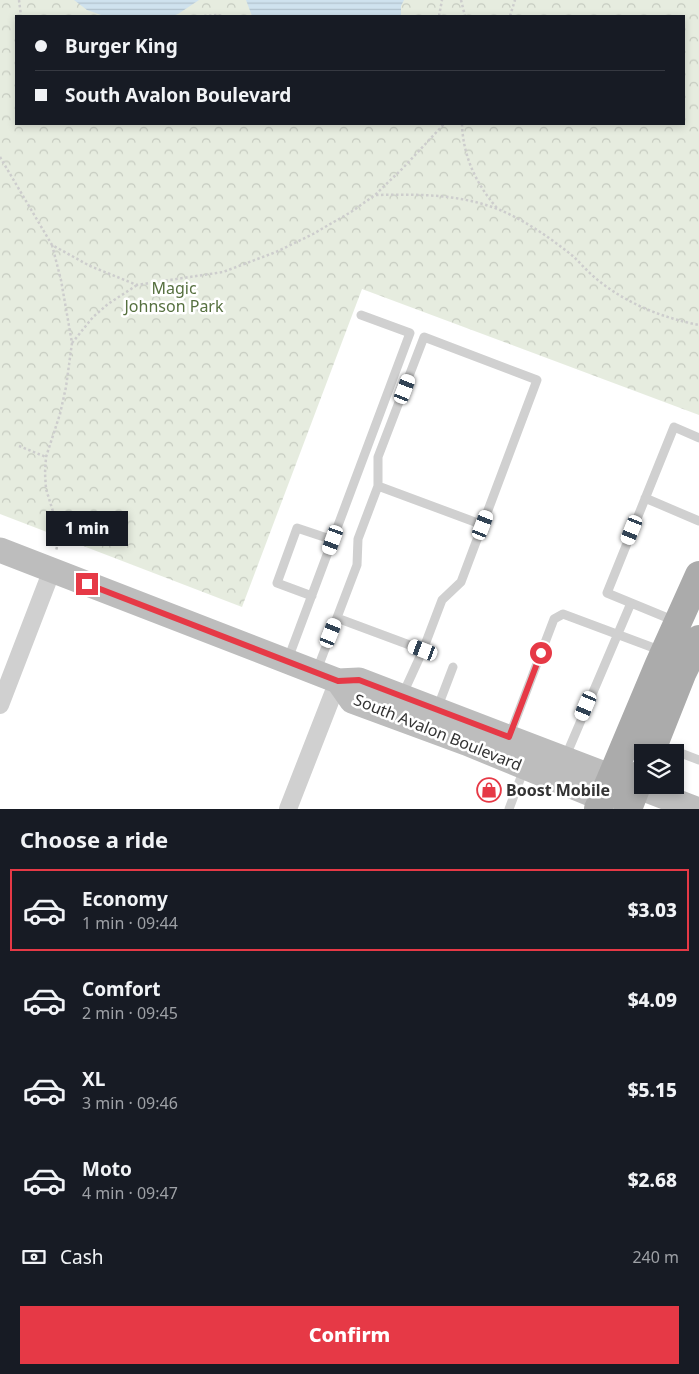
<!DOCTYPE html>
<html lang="en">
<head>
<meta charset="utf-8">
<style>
	:root { --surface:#171b24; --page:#20242c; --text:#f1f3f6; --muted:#9ea1a6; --line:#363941; --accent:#e63946 }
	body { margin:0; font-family:"Noto Sans",sans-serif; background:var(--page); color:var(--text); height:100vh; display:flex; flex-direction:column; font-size:19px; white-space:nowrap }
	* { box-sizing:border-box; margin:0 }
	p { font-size:16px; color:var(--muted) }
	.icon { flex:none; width:28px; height:28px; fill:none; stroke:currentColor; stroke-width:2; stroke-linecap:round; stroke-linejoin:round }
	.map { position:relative; height:809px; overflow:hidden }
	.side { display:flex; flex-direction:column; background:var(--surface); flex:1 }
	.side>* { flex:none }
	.top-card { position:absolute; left:15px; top:15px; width:670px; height:110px; border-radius:0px; box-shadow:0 2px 8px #0003; display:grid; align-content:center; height:110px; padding:0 20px; background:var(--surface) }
	.buttons { position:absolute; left:634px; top:744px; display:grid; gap:10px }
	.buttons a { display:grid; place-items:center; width:50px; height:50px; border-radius:0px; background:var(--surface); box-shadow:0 2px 8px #0003; font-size:25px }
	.end { position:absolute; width:22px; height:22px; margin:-11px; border:6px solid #e63946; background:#fff; box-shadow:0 0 0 2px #fff }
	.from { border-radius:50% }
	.bubble { position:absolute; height:35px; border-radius:0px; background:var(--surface); box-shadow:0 2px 8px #0003; font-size:16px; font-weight:800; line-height:35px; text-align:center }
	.car { position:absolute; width:15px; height:30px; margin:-15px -8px; border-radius:6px; box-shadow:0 0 4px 1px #0007; background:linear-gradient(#fff 24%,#345 0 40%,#fff 0 76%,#345 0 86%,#fff 0) }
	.top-card b { display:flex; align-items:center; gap:18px; height:48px; font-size:19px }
	.top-card b+b { border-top:1px solid var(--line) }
	.top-card i { width:12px; height:12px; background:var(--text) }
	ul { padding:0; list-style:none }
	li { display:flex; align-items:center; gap:15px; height:82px; margin:0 10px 8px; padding:0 10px; border:2px solid transparent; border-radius:0px }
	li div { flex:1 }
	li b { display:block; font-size:19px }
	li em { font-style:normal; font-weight:800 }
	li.current { border-color:var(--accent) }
	li>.icon { width:45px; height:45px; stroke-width:1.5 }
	h2 { padding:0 20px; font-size:22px; line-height:60px }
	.pay { display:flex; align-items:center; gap:12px; height:55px; padding:0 20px; font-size:19px }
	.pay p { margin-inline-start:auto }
	.cta { display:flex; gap:10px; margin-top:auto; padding:10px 20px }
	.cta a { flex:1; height:58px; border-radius:0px; background:var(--accent); color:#fff; font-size:20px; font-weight:800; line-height:58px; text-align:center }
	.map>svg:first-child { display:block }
	.park { fill:url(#park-crowns); fill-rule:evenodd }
	.water { fill:url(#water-rules) }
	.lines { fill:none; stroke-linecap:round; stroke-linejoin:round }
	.path { stroke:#cdcdcd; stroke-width:2.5; stroke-dasharray:2.5 2.5; stroke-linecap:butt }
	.service { stroke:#d0d0d0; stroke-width:9 }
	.minor { stroke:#d0d0d0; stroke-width:18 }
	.secondary { stroke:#bdbdbd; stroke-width:25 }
	.primary { stroke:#ababab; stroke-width:28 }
	.route { stroke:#e63946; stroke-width:6 }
	.labels { text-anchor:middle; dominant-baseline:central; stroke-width:5; stroke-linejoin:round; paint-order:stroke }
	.park-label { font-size:16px; fill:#56703f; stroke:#fff }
	.street-label { font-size:16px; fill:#333; stroke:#fff }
	.poi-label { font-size:16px; font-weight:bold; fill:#333; stroke:#fff; text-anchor:start }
</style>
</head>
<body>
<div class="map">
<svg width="699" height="809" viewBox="0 0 699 809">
	<defs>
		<pattern id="park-crowns" width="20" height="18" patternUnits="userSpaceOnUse" patternTransform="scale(1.25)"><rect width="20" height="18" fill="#e6ecdf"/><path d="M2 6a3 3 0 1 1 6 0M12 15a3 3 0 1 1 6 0" fill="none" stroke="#c6cbc0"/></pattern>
		<pattern id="water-rules" width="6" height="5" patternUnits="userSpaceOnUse" patternTransform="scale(1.25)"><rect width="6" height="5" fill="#cfe2ee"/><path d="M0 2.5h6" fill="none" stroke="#b2c2cd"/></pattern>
	</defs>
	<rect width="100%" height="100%" fill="#fff"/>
	<path class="park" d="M0,0H699V415L362,289L242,607L0,514ZM16,16H684V124H16Z"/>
	<path class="water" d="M74,0H199L178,14L172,16H104L87,10Z
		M246,0H404L401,6V16H252Z"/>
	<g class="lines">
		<path class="path" d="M19,0L21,16
			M461,0L465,16
			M204,16L218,15L221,16
			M439,16L442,0
			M510,16L515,0
			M462,124C463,156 476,184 497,208
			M0,157L52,245L90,266L137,285L223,272L276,252L313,234L351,212L375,195L403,168L444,124
			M376,195C418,194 461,194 500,210C526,221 552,239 574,257C582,265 590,274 599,281C628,304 663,318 699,325
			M52,245L61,280L72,343L66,387L60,414L46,457L45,473L46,489L60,534L56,551
			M72,343L93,317L108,304L137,285
			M19,446L46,457"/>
		<path class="service" d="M378,486L483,525
			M645,498L699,521
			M312,596L277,583L297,528L333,540
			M337,618L423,650
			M675,621L607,593L674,427L699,438
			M288,659L410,333L361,315
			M317,670L357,565L358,539L378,486V457L424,337L537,380L461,582L442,600L423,650L402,696
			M437,709L453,667
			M509,737L554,619L563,614L662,651
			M657,744L699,760
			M565,758L631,603
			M509,809L524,769"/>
		<path class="minor" d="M0,705L52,570
			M288,809L338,681"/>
		<path class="secondary" d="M0,550L338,681L359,680L696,809
			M338,681L352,701L466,743L620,806"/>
		<path class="primary" d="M651,752L682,674L699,639
			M598,809L659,664L699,575
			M628,809L642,773"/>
	</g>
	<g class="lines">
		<path class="route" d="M87,584L338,681L359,680L509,737L541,653"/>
	</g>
	<defs>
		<g id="shop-ring" transform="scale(1.25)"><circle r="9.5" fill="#fff" stroke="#e63946" stroke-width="1.5"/><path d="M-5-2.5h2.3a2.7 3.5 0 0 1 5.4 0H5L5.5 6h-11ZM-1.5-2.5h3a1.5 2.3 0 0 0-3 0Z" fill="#e63946"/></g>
	</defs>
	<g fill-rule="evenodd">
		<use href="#shop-ring" x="489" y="790"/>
	</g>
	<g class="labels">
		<g class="park-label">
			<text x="174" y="288">Magic<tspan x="174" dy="18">Johnson Park</tspan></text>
		</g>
		<g class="street-label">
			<text transform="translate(438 732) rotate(22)">South Avalon Boulevard</text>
		</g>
		<g class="poi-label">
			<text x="506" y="790">Boost Mobile</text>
		</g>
	</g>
</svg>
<div class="buttons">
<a><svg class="icon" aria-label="layers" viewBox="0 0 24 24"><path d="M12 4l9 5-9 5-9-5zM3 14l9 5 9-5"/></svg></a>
</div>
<i class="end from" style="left:541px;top:653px"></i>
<i class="end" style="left:87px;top:584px"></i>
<div class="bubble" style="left:46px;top:511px;width:82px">1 min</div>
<i class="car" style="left:405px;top:389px;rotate:21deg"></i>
<i class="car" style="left:483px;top:525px;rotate:21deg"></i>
<i class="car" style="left:632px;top:530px;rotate:202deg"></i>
<i class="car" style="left:333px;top:540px;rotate:200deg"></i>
<i class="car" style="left:331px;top:633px;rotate:22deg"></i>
<i class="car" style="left:423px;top:650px;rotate:291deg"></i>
<i class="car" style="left:586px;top:706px;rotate:203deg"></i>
<div class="top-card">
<b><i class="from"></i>Burger King</b>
<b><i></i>South Avalon Boulevard</b>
</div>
</div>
<section class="side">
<h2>Choose a ride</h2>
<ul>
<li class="current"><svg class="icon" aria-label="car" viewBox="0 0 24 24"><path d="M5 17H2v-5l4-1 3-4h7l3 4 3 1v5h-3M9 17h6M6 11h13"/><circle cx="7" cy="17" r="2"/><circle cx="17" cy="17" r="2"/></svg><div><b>Economy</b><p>1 min · 09:44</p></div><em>$3.03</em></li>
<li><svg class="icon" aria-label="car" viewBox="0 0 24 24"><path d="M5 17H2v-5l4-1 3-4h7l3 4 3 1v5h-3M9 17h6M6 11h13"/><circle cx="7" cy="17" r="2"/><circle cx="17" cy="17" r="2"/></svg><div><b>Comfort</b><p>2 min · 09:45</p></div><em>$4.09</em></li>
<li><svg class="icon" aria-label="car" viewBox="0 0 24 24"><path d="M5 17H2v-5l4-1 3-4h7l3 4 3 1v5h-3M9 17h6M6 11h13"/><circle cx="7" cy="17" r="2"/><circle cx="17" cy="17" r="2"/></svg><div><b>XL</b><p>3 min · 09:46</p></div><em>$5.15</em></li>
<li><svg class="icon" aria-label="car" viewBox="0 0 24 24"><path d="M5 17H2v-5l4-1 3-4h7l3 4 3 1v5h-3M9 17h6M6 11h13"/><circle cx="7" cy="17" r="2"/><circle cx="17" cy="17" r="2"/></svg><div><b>Moto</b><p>4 min · 09:47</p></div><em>$2.68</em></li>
</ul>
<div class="pay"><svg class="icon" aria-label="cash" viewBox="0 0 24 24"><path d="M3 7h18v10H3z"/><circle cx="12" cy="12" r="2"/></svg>Cash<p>240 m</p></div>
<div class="cta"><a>Confirm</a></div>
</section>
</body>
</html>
